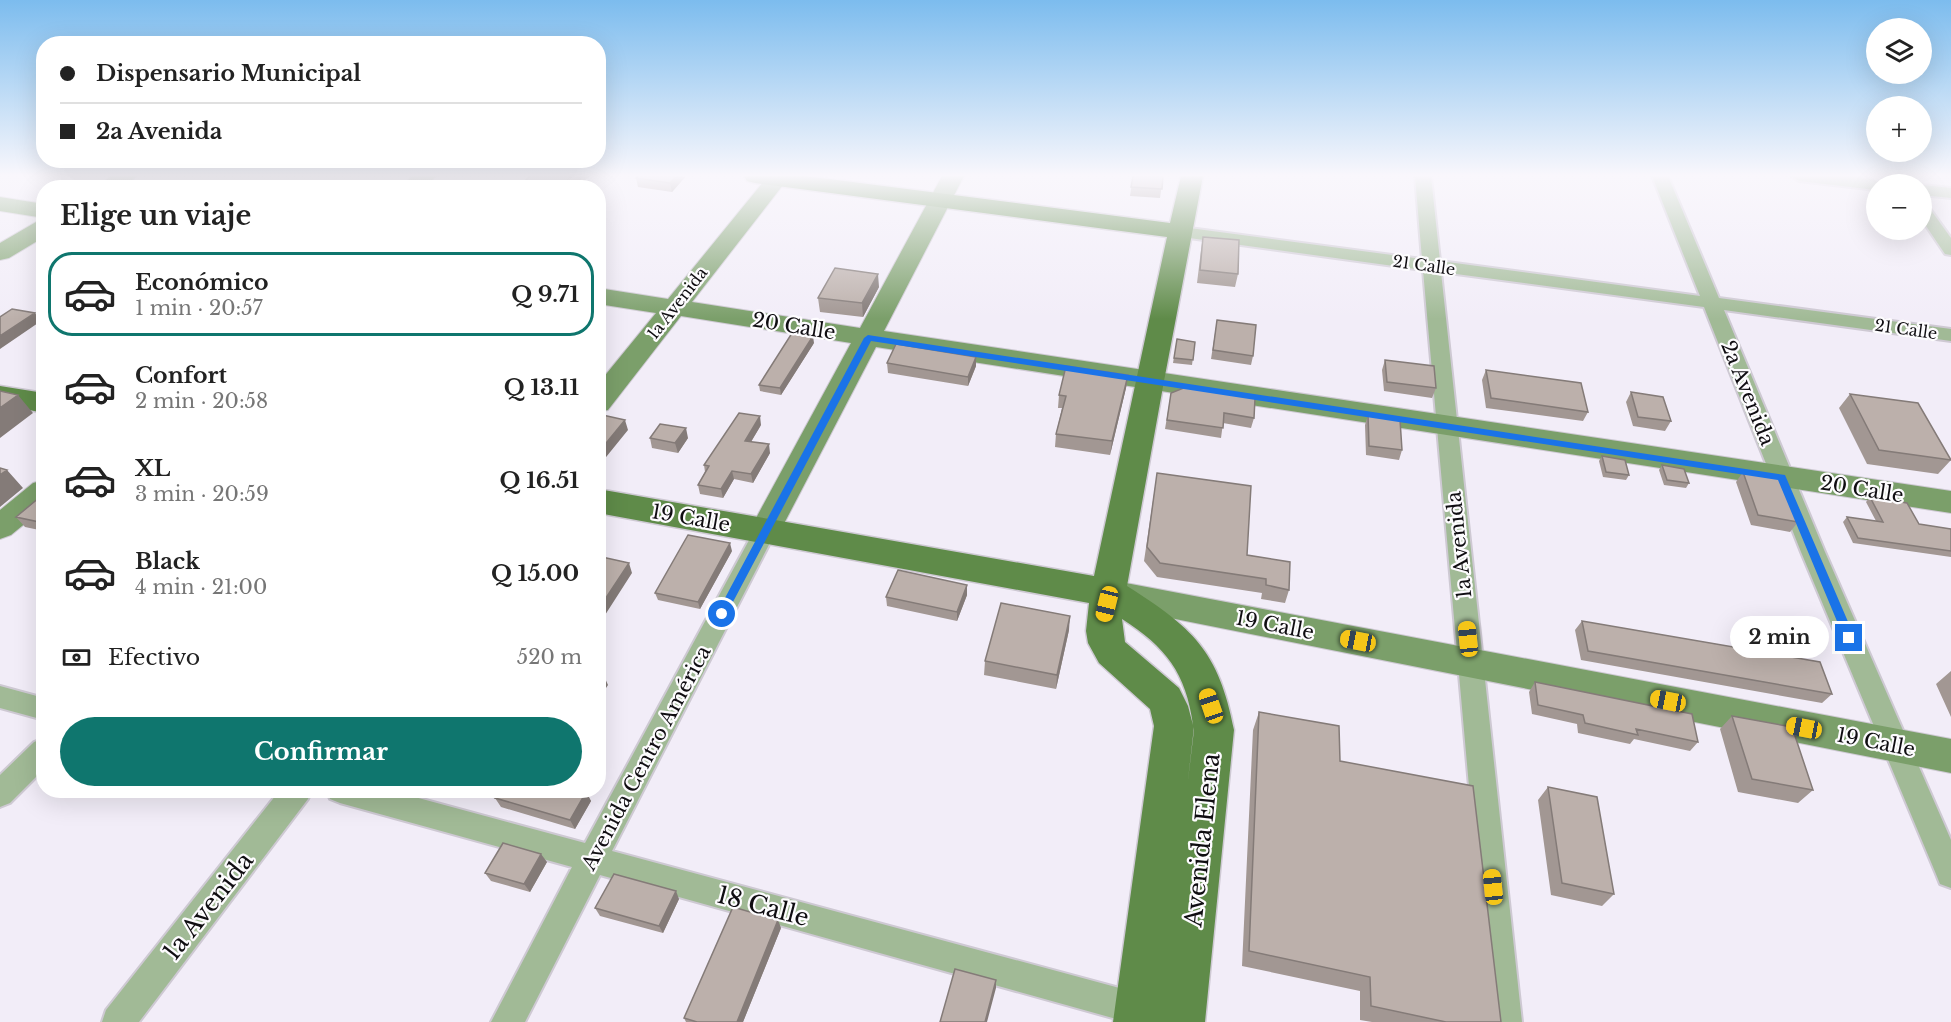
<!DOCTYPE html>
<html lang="es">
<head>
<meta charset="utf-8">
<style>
	:root { --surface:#fff; --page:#f2f2f2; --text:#222; --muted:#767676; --line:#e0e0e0; --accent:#0f766e }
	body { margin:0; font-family:"Libre Baskerville",serif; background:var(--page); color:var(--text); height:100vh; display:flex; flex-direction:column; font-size:22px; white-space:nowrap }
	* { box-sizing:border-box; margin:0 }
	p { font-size:20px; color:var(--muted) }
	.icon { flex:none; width:33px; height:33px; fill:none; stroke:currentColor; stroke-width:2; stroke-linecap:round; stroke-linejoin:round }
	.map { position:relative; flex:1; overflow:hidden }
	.details { position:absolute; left:36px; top:180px; width:570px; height:618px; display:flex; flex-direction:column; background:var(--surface); border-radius:24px; box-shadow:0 6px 24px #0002 }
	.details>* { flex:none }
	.banner { position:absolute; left:36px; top:36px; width:570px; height:132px; border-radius:24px; box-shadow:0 6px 24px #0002; display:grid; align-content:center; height:132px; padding:0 24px; background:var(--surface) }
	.tools { position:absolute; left:1866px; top:18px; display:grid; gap:12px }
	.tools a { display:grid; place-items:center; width:66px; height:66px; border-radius:50%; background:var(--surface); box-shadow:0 6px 24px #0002; font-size:30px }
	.end { position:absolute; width:27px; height:27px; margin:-14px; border:8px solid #1a73e8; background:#fff; box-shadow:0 0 0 3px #fff }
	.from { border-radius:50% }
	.bubble { position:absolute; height:42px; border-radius:21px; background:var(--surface); box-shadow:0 6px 24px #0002; font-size:20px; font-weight:800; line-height:42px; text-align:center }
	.car { position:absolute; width:18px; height:36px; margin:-18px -9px; border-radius:8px; box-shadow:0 0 4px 2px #0007; background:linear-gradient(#f5c518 24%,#345 0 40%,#f5c518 0 76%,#345 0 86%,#f5c518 0) }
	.banner b { display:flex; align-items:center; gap:21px; height:57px; font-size:22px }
	.banner b+b { border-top:2px solid var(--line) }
	.banner i { width:15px; height:15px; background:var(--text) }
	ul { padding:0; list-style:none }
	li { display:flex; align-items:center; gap:18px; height:84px; margin:0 12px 9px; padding:0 12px; border:3px solid transparent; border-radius:24px }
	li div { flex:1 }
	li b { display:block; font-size:22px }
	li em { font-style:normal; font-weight:800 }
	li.active { border-color:var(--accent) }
	li>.icon { width:54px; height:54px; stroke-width:1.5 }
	h2 { padding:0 24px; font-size:27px; line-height:72px }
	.pay { display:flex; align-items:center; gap:15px; height:66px; padding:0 24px; font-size:22px }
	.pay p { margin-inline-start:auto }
	.cta { display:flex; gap:12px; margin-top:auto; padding:12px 24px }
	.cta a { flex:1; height:69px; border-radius:36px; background:var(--accent); color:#fff; font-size:24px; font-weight:800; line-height:69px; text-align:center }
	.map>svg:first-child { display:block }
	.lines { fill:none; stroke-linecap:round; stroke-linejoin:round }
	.street-casing { stroke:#cec9d3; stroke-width:4 }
	.secondary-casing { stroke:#cec9d3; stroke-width:2 }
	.primary-casing { stroke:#cec9d3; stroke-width:3 }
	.street { fill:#a1ba96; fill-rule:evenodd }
	.secondary { fill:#7b9f6a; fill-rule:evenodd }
	.primary { fill:#5f8b49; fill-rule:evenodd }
	.wall { fill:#a29793 }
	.shaded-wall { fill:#847b78 }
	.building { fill:#bcb0ab; stroke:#847b78; stroke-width:1.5 }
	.route { fill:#1a73e8 }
	.labels { text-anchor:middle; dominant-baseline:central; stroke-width:4.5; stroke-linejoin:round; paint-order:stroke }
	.far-street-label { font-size:16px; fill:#0f0d11; stroke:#fdfcfe }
	.street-label { font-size:20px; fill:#0f0d11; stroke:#fdfcfe }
	.near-street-label { font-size:24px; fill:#0f0d11; stroke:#fdfcfe }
</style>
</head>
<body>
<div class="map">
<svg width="1951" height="1022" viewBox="0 0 1951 1022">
	<rect width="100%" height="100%" fill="#f2edf8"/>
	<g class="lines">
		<g class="street-casing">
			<path id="street" d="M1415,176H1431L1440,261L1700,296L1652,176H1668L1719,298L1951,329V341L1724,310L1825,552L1951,840V888L1940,884L1936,874L1801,552L1704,307L1441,272L1522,1022H1490L1423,270L1182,237L1174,232L1182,227L1422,259Z
				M1791,176C1809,175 1872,174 1884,184H1876V190L1799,181Z
				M1889,176H1905L1912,184H1896Z
				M1922,185L1951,188V198L1922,195Z
				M1922,204L1928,206L1951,238V255L1945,254L1922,220Z
				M765,523L773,525L776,531L612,851L1186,1006L1198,1010L1202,1022H1127L600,875L525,1022H491L572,867L340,803L330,799L326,790H389L585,843L754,531L757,525Z
				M0,686L44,698V720L0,708Z
				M44,738V769L10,803L0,807V775L34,742Z
				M280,790H312L308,799L139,1022H102L106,1010Z"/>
		</g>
		<g class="secondary-casing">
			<path id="secondary" d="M111,176H137L123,188H96Z
				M412,176H436L425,188H400Z
				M768,176H790L692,302L860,328L942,176H964L884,331L1951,491V513L876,347L776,539L765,543L754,539L749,531L851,343L681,316L608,410L598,412V384L656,313L598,304V288L668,299Z
				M0,197L44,204V218L0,211Z
				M44,220V237L9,258L0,260V243L36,222Z
				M44,480V508L11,535L0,539V510L33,483Z
				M1110,580L1951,739V773L1110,606L1098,602L1093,593L1098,584Z"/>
		</g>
		<g class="primary-casing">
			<path id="primary" d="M744,176H806L1170,223L1181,176H1203L1164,381L1127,586C1192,627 1219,651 1234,730L1205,1022H1113L1154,726L1150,709L1099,663L1088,643L1086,631L1089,603L598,513V489L1094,576L1167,237L755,183L747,181ZM1122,619C1166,647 1186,673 1193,725L1188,706L1179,688L1125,642ZM1194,727V730L1188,780Z
				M0,386L44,393V413L0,404Z"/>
		</g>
		<use href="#street" class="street"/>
		<use href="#secondary" class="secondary"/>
		<use href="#primary" class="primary"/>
	</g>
	<path class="wall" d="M638,176H686L672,192L638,187L636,178Z
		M1133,176H1163L1160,198L1130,196Z
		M1203,237L1238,274L1235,287L1197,283L1201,250Z
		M879,287L863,317L820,312L818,298Z
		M1217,320L1253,356L1251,365L1211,359Z
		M1177,339L1195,342L1192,365L1173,363Z
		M814,343L781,395L760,391L759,385Z
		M1385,360L1436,388L1432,398L1384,391L1382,370Z
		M887,363L976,366L968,386L888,373Z
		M1486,370L1588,412L1583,421L1486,408L1482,380Z
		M1128,375L1126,388L1110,455L1055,447L1056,434L1062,408H1058L1059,395Z
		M1631,392L1671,421L1665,431L1633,426L1626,402Z
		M1171,393L1254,418L1251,428L1223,423L1221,438L1165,429Z
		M1850,394L1951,460L1938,474L1867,464L1839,408Z
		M1368,415L1402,450L1399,460L1366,455L1365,425Z
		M761,425L751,442L770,453L753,483L734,479L723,498L700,494L698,485L705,472L704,465Z
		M650,438H688L678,453L652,448Z
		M1602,456L1629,475L1626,480L1603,477L1599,461Z
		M1662,465L1689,483L1686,488L1664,485L1659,470Z
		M1743,472L1798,522L1790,532L1751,525L1736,482Z
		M1155,487L1247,555L1289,590L1285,603L1261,599L1262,593L1157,577L1144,561Z
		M1870,497L1919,524L1951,529V557L1853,543L1843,522L1847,517L1876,521L1866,502Z
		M44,498V531L25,527L16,517Z
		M732,551L700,609L658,600L655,593Z
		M967,585V595L957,621L887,606L886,597Z
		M1582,621L1832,694L1822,703L1581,660L1575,630Z
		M1069,630L1056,689L984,675L985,661Z
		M1951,671V717L1936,684Z
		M1535,682L1698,742L1690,751L1634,739L1630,744L1578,733L1577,724L1532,714L1529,692Z
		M1259,712L1340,761L1501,1022H1372L1360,1020V991L1242,966L1253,730Z
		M1732,716L1813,790L1798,803L1738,792L1720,729Z
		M1548,787L1614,894L1602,906L1551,895L1538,800Z
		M586,792L591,801L575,829L501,807L495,798Z
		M547,862L530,892L491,881L485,873Z
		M679,899L663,933L600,916L595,908Z
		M781,928L743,1022H686L684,1018Z"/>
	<path class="shaded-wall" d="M572,176H589L577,188H559Z
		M676,176H686L672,192L670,183Z
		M878,274L879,287L863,317L862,303Z
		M35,313L41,321L0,349V336Z
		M813,336L814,343L781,395L780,388Z
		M976,357V366L968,386V377Z
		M600,365L603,375L598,380V366Z
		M1128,375L1126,388L1110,455L1112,441Z
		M18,395L33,413L0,438V408Z
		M760,416L761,425L746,450L745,441Z
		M625,420L628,430L598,467V453Z
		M686,428L688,438L678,453L675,443Z
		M769,444L770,453L753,483L751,474Z
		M7,470L23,488L0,507V475Z
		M732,471L734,479L723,498L721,489Z
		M730,543L732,551L700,609L698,602Z
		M629,563L632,573L598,626V610Z
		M967,585V595L957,621V612Z
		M1070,616L1069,630L1056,689L1057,675Z
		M604,676L608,685L598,700V684Z
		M586,792L591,801L575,829L570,820Z
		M541,854L547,862L530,892L524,884Z
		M676,891L679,899L663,933L659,926Z
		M778,920L781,928L743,1022H737Z
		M996,980V988L987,1022H985Z"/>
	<path class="building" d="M530,176H572L559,188H518Z
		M638,176H676L670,183L636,178Z
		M1133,176H1163L1162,189L1131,187Z
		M1203,237L1239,240L1238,274L1200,270Z
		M835,268L878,274L862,303L818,298Z
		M12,309L35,313L0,336V317Z
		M1217,320L1256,325L1253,356L1213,350Z
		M792,333L813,336L780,388L759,385Z
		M1177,339L1195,342L1193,360L1174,358Z
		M896,344L976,357L968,377L887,363Z
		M1385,360L1434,366L1436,388L1387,382Z
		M1066,366L1128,375L1112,441L1056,434L1066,396L1059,395Z
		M1486,370L1581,383L1588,412L1491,398Z
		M1186,387L1255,398L1254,418L1224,413L1223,428L1167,420L1171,393Z
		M0,391L18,395L0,408Z
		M1631,392L1663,397L1671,421L1638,417Z
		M1850,394L1918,403L1951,460L1879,450Z
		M739,413L760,416L745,441L769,444L751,474L732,471L721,489L698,485L709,466L704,465Z
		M598,414L625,420L598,453Z
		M1368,415L1400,420L1402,450L1369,446Z
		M660,424L686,428L675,443L650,438Z
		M1602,456L1625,460L1629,475L1606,472Z
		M1662,465L1684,469L1689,483L1667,480Z
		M0,468L7,470L0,475Z
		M1743,472L1781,478L1798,522L1758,515Z
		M1157,473L1251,486L1247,555L1290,562L1289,590L1266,585V579L1160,563L1147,547Z
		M40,497L44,498V523L16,517Z
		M1870,497L1907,503L1919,524L1951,529V551L1858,538L1847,517L1883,522Z
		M688,535L730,543L698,602L655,593Z
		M602,557L629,563L598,610V562Z
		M898,570L967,585L957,612L886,597Z
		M1001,603L1070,616L1057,675L985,661Z
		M1582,621L1820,662L1832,694L1588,651Z
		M598,674L604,676L598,684Z
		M1535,682L1692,714L1698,742L1636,729L1638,735L1585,723L1583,715L1538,705Z
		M1259,712L1339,726L1340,761L1473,786L1501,1022H1446L1371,1006L1370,977L1249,951Z
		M1732,716L1792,727L1813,790L1752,779Z
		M1548,787L1597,797L1614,894L1562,883Z
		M501,790H581L586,792L570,820L495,798Z
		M503,843L541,854L524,884L485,873Z
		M614,874L676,891L659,926L595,908Z
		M733,907L778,920L737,1022H697L684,1018Z
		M955,969L996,980L985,1022H940Z"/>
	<linearGradient id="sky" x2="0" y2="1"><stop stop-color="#7cbcee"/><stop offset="0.55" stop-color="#f9f7fc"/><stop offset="1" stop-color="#f9f7fc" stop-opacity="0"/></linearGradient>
	<rect width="1951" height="319" fill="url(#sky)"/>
	<path class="route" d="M868,335L1785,475L1855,638L1849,642L1844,638L1778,480L871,341L725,617H718V611L864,338Z"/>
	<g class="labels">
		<g class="far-street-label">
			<text transform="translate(1424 265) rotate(8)">21 Calle</text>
			<text transform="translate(677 303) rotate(-52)">1a Avenida</text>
			<text transform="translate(1906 329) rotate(8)">21 Calle</text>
		</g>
		<g class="street-label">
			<text transform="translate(794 326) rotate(9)">20 Calle</text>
			<text transform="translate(1748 393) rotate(68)">2a Avenida</text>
			<text transform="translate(1862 489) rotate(9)">20 Calle</text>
			<text transform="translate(691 518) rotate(10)">19 Calle</text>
			<text transform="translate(1459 545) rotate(-96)">1a Avenida</text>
			<text transform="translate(1275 625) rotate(11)">19 Calle</text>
			<text transform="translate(1876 742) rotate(11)">19 Calle</text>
			<text transform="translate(646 758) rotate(-62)">Avenida Centro América</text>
		</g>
		<g class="near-street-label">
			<text transform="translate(1202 840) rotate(-84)">Avenida Elena</text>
			<text transform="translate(208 906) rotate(-52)">1a Avenida</text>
			<text transform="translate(763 906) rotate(15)">18 Calle</text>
		</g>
	</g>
</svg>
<div class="tools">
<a><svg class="icon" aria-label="layers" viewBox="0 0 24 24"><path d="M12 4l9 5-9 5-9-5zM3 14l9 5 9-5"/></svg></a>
<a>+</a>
<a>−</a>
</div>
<i class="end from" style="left:722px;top:614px"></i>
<i class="end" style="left:1849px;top:638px"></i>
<div class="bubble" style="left:1730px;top:616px;width:99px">2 min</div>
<i class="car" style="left:1107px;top:604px;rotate:194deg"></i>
<i class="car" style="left:1468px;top:639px;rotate:354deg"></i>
<i class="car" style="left:1358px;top:641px;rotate:281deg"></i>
<i class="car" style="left:1668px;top:701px;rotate:281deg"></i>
<i class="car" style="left:1211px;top:706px;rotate:341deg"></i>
<i class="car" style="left:1804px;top:728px;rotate:281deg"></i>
<i class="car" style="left:1493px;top:887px;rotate:354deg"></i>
<div class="banner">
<b><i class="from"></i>Dispensario Municipal</b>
<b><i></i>2a Avenida</b>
</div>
<section class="details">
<h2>Elige un viaje</h2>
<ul>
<li class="active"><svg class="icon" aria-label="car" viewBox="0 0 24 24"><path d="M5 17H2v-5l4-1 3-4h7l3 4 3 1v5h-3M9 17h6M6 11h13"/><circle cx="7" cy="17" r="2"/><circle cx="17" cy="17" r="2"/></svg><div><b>Económico</b><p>1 min · 20:57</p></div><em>Q 9.71</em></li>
<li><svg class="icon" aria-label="car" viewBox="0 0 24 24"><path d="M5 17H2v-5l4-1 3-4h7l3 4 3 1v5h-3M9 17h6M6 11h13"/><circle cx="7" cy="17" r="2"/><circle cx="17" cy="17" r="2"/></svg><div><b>Confort</b><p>2 min · 20:58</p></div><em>Q 13.11</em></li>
<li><svg class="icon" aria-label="car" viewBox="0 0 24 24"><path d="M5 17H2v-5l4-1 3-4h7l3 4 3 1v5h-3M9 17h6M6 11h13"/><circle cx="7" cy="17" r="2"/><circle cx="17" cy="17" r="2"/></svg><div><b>XL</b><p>3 min · 20:59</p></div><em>Q 16.51</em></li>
<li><svg class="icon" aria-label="car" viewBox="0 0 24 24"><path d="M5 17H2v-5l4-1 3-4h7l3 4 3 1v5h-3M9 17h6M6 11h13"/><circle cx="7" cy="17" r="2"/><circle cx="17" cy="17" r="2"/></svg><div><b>Black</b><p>4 min · 21:00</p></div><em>Q 15.00</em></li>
</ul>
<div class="pay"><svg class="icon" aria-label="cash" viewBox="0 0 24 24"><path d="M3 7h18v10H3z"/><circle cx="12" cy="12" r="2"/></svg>Efectivo<p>520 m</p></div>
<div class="cta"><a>Confirmar</a></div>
</section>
</div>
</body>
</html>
